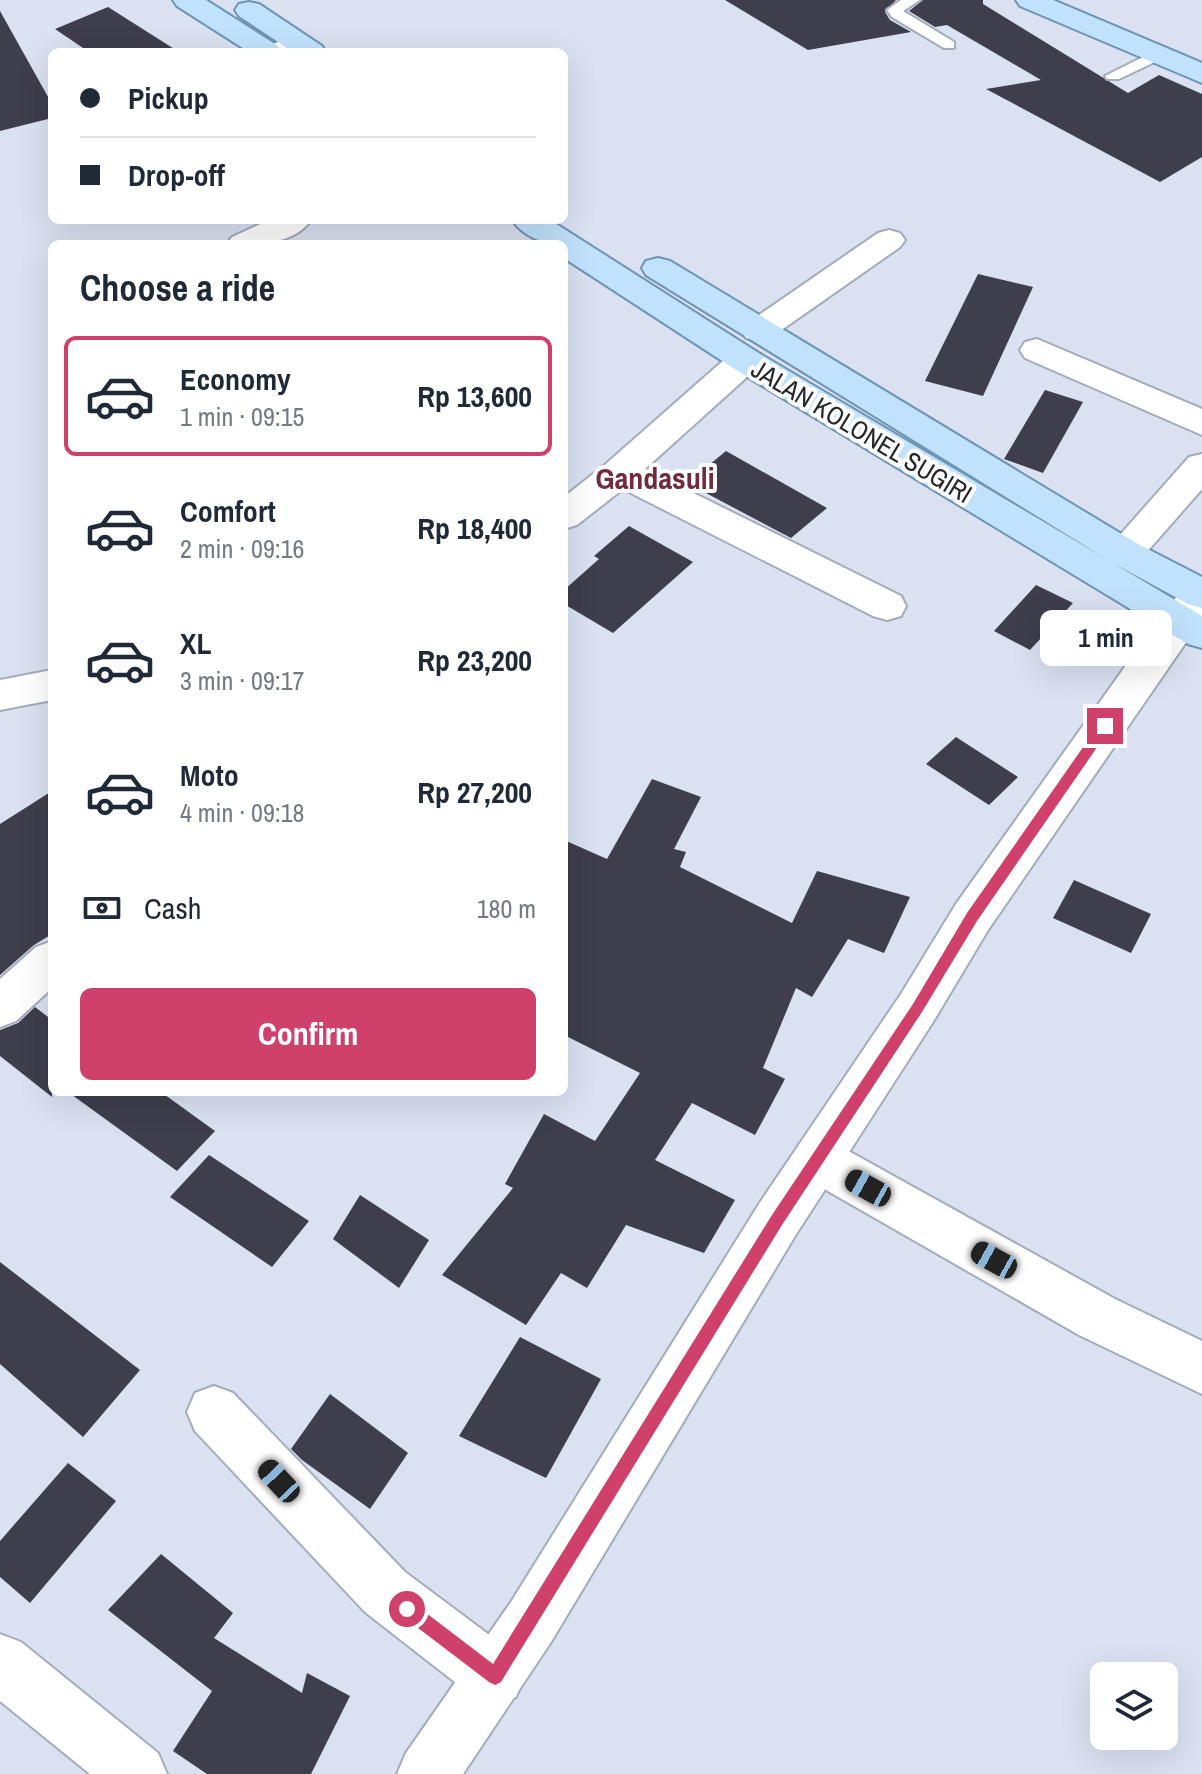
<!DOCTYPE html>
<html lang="en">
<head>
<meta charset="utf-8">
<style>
	:root { --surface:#fff; --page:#f6f6f7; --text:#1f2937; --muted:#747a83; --line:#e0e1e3; --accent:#cf416a }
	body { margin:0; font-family:"Archivo Narrow",sans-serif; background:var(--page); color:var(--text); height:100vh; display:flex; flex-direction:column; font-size:30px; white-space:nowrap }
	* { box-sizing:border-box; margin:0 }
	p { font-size:26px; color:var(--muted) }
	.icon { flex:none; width:44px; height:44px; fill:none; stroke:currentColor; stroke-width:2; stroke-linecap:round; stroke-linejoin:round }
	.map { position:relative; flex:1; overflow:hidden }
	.sheet { position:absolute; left:48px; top:240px; width:520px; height:856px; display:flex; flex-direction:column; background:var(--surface); border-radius:12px; box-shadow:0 8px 32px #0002 }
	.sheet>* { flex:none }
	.guide { position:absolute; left:48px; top:48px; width:520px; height:176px; border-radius:12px; box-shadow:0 8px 32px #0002; display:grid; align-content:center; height:176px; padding:0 32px; background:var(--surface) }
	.fabs { position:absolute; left:1090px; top:1662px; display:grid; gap:16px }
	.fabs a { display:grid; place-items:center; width:88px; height:88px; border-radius:12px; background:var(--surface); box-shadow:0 8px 32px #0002; font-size:40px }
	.end { position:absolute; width:36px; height:36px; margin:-18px; border:10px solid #cf416a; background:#fff; box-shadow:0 0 0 4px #fff }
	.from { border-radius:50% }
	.bubble { position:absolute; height:56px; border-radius:12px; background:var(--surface); box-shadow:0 8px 32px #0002; font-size:26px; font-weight:800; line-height:56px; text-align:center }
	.car { position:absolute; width:24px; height:48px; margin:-24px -12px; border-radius:10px; box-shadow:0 0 6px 2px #0007; background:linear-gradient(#222 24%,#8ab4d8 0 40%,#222 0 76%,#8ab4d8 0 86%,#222 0) }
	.guide b { display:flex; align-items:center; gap:28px; height:76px; font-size:30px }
	.guide b+b { border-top:2px solid var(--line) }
	.guide i { width:20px; height:20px; background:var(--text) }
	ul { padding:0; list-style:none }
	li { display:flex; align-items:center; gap:24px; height:120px; margin:0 16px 12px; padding:0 16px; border:4px solid transparent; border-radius:12px }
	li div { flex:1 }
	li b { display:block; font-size:30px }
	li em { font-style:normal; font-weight:800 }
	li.active { border-color:var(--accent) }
	li>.icon { width:72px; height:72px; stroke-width:1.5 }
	h2 { padding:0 32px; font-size:36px; line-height:96px }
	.pay { display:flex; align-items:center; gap:20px; height:88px; padding:0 32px; font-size:30px }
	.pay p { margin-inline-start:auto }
	.action { display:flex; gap:16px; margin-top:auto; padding:16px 32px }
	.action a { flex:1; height:92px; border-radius:12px; background:var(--accent); color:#fff; font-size:32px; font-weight:800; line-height:92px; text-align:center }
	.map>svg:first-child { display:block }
	.building { fill:#3e3e4c }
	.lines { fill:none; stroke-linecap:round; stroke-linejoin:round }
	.service-casing { stroke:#a4acbb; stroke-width:4 }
	.minor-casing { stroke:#a4acbb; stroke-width:4 }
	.tertiary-casing { stroke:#a4acbb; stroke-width:4 }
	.primary-casing { stroke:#6f94b3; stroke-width:4 }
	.service { fill:#fff; fill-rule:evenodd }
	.minor { fill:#fff; fill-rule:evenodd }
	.tertiary { fill:#fff; fill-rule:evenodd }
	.primary { fill:#c1e2fd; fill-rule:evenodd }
	.route { fill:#cf416a }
	.labels { text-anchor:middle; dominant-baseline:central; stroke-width:8; stroke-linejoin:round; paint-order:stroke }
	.street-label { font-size:26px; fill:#24272d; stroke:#fff }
	.quarter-label { font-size:30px; font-weight:bold; fill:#712b3d; stroke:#fff }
</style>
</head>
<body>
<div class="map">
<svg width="1202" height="1774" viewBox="0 0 1202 1774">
	<rect width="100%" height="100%" fill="#dae2f2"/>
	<path class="building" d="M725,0H896L885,12L890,20L911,32L808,50Z
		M923,0H983V4L1128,93L1159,75L1202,94V157L1160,182L986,89L1041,80L947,25L935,27L909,11Z
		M108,7L179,52H89L55,29Z
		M0,11L52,104V118L0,131Z
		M978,274L1033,287L983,396L925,381Z
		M1045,390L1083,402L1043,473L1004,459Z
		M726,451L827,508L791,538L687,483Z
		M629,526L693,562L613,633L564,604V590L599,559L594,556Z
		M1036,585L1073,603L1030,650L994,631Z
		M956,737L1018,777L989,805L926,764Z
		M652,779L701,797L674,849L686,852L680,867L792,923L817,871L910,897L884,953L848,939L812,997L796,988L763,1068L785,1079L755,1135L692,1103L655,1160L735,1200L704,1253L626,1225L587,1288L561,1273L526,1325L442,1275L513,1188L505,1184L544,1114L595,1141L640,1073L564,1035V840L607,859Z
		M52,791V934L34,945L0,975V824Z
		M1074,880L1151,914L1131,953L1053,918Z
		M35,1007L52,1020V1097L0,1056V1030L18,1023Z
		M68,1092H161L215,1131L177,1171Z
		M209,1155L309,1221L272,1267L170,1197Z
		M360,1195L429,1240L399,1288L333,1239Z
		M0,1262L140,1370L83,1437L0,1364Z
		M520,1337L601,1379L546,1478L459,1436Z
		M330,1394L408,1453L370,1509L302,1460L291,1449Z
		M68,1463L116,1501L30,1603L0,1577V1541Z
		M161,1554L233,1613L214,1638L302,1693L307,1673L350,1696L311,1774H207L173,1751L212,1691L108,1610Z"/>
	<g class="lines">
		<g class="service-casing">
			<path id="service" d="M901,0H920L903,11L954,42V48H944L892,17L887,10Z
				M1157,50L1165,55L1163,58L1119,79H1107L1105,76Z"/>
		</g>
		<g class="minor-casing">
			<path id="minor" d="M298,34L308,37L312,43C302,57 280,52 264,52L268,46Z
				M269,220H311C293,246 254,244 227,244L232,237Z
				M889,230L900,233L905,240L900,247L770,338L758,341L746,338L741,331L746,324L878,233Z
				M1037,339L1202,409V435L1025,358L1020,350L1025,342Z
				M745,349L757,352L762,360L757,368L645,469L901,596L906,606L901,616L887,620L873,616L623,489L577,525L564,529V497L607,463L733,352Z
				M1202,454V489L1138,562L1125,566L1112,562L1106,553L1112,544L1189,457Z
				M52,670V700L0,710V680Z
				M52,941V988L16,1021L0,1027V979L36,947Z
				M817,1137L834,1143L1115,1299L1202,1341V1394L1079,1335L800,1175L792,1159L800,1143Z
				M214,1386L233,1393L405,1572L516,1655L524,1676L516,1697L495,1705L474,1697L365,1612L195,1431L187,1412L195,1393Z
				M0,1634L21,1642L158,1753L167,1774H90L0,1701Z"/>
		</g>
		<g class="tertiary-casing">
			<path id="tertiary" d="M1202,581V619L988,930L933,1022L795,1236L551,1642L463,1774H397L406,1753L511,1602L759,1204L901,994L956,904L1164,612L1187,584Z"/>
		</g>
		<g class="primary-casing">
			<path id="primary" d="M173,0H206L278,46L282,52H249L177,6Z
				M1016,0H1053L1202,63V83L1020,6Z
				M249,2L259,4L322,46L326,52H293L239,16L235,10L239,4Z
				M512,220H550L757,352L1108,560L646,275L642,268L646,261L658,258L670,261L1138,544L1202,577V608L1188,604L1113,563L1202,616V648L1188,644L733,368L564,258V244C544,244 525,238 512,220Z"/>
		</g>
		<use href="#service" class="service"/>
		<use href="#minor" class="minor"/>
		<use href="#tertiary" class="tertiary"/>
		<use href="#primary" class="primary"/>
	</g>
	<path class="route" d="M1105,722L1109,723V730L977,921L922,1012L782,1225L501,1682L495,1685L489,1682L401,1615L398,1609L401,1603L407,1600L413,1603L493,1664L772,1215L913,1004L967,913L1100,723Z"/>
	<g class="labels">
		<g class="street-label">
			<text transform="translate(862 431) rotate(31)">JALAN KOLONEL SUGIRI</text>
		</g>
		<g class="quarter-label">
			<text x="655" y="478">Gandasuli</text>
		</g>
	</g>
</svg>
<div class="fabs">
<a><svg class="icon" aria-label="layers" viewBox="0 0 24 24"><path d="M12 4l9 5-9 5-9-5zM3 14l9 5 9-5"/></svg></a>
</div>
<i class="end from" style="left:407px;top:1609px"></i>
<i class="end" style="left:1105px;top:726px"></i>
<div class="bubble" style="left:1040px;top:610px;width:132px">1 min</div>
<i class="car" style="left:868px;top:1188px;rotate:299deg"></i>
<i class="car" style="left:994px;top:1260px;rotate:299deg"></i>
<i class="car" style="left:279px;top:1481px;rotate:317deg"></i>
<div class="guide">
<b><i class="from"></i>Pickup</b>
<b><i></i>Drop-off</b>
</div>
<section class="sheet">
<h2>Choose a ride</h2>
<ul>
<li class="active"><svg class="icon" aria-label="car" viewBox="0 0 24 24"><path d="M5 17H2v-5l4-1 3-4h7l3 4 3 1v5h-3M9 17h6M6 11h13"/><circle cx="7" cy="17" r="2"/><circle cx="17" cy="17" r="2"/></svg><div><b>Economy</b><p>1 min · 09:15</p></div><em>Rp 13,600</em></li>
<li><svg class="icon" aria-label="car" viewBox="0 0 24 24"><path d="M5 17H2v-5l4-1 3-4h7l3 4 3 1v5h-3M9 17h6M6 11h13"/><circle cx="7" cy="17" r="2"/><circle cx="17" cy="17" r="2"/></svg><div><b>Comfort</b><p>2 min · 09:16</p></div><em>Rp 18,400</em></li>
<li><svg class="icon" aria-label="car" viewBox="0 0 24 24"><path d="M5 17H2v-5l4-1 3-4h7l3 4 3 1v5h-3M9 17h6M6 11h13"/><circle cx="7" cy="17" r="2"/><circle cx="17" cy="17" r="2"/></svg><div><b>XL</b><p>3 min · 09:17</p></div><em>Rp 23,200</em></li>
<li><svg class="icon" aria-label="car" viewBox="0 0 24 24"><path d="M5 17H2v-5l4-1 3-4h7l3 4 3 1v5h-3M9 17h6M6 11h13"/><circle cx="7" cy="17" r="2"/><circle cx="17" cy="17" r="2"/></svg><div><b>Moto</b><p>4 min · 09:18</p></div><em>Rp 27,200</em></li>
</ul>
<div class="pay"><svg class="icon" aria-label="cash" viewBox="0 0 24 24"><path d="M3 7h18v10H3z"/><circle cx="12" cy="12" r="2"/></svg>Cash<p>180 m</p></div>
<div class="action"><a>Confirm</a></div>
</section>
</div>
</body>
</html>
